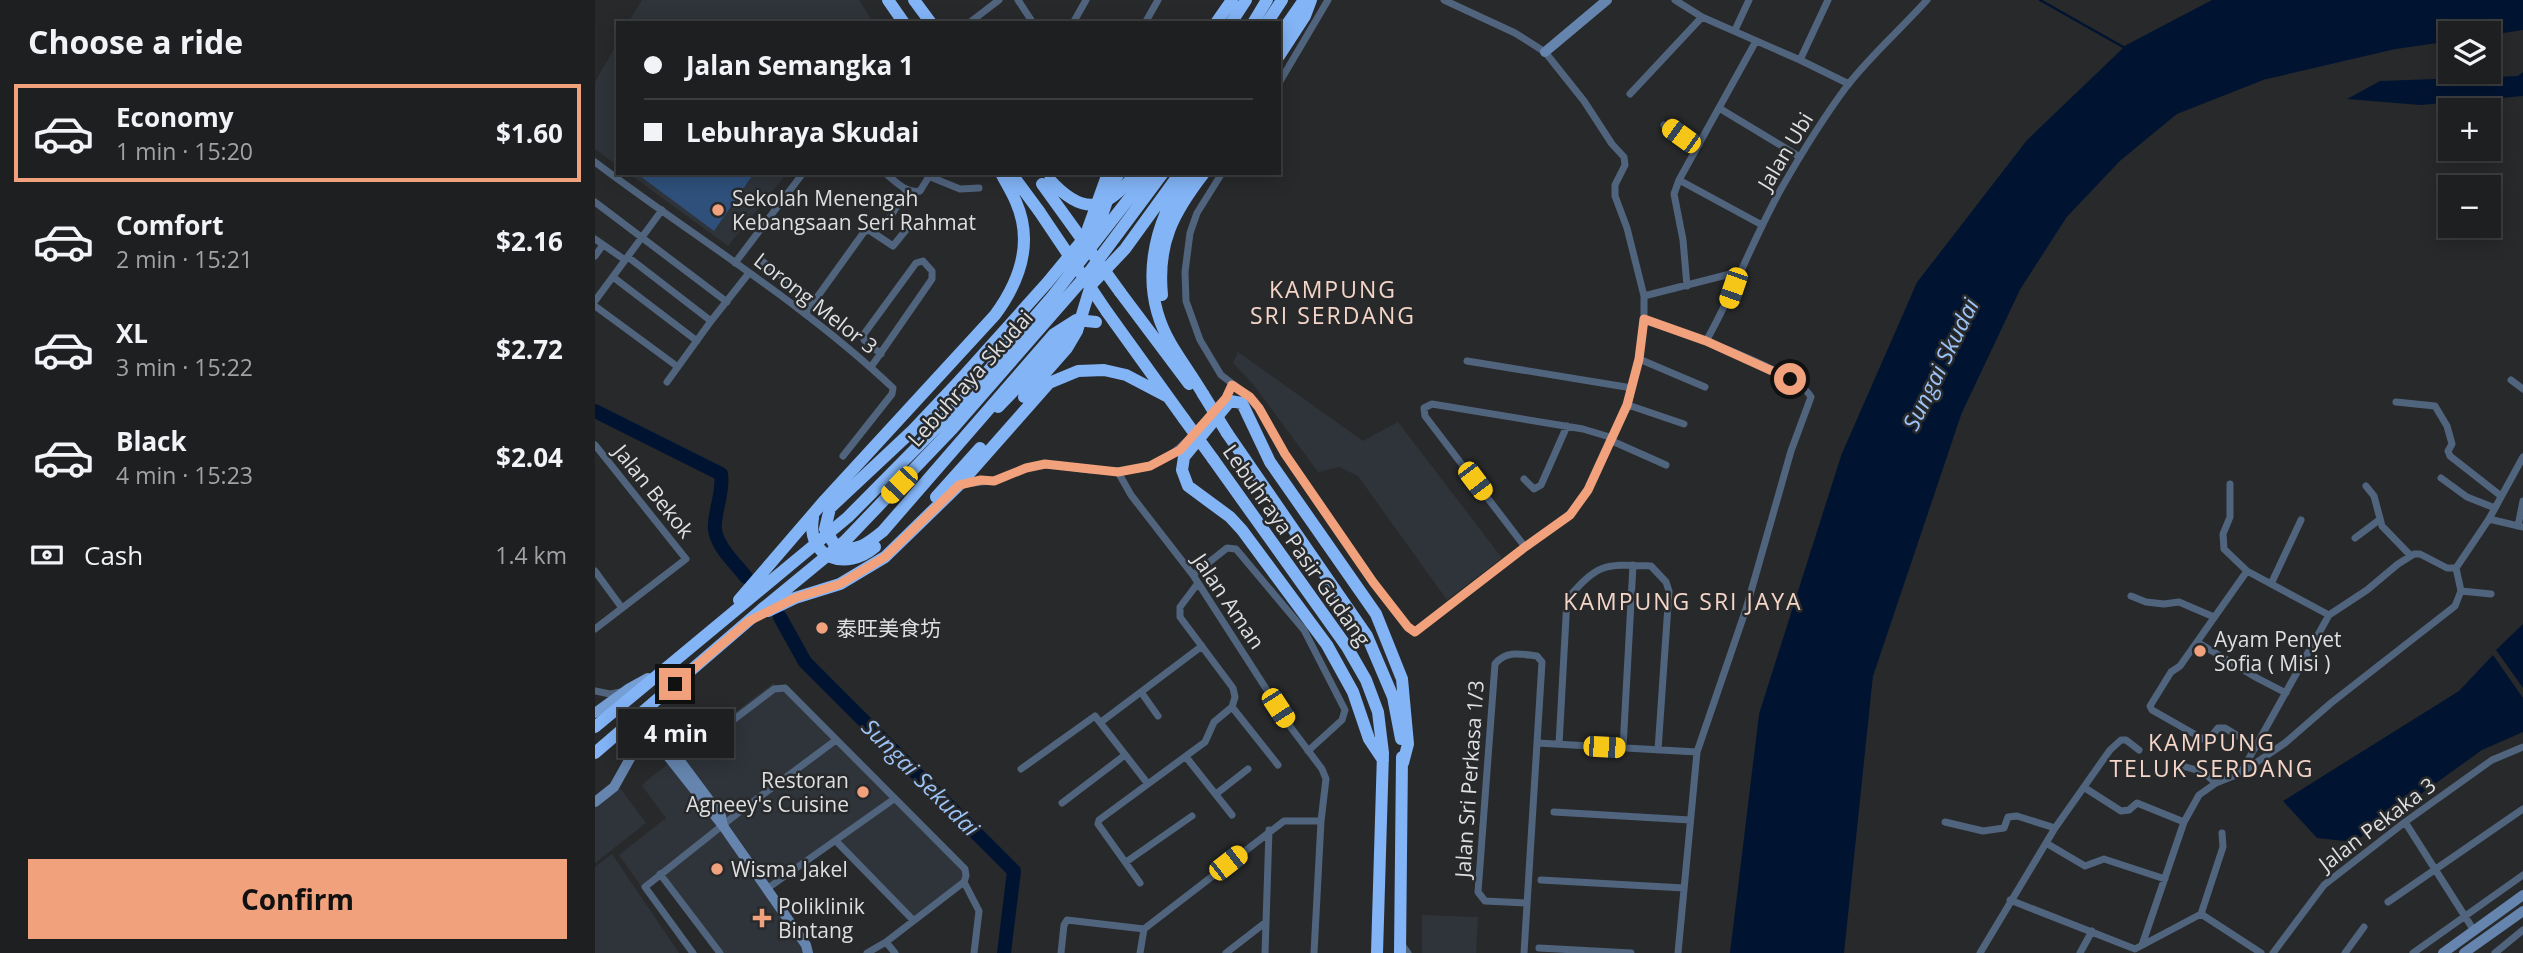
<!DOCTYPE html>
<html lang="en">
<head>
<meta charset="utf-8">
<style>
	:root { --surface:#1e1f20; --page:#262729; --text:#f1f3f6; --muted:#a1a2a5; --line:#3c3d3e; --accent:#f1a17c }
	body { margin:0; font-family:"Open Sans","Noto Sans SC",sans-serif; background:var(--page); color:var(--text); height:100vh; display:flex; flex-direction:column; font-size:26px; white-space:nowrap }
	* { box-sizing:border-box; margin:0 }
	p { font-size:23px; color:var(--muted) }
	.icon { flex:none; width:38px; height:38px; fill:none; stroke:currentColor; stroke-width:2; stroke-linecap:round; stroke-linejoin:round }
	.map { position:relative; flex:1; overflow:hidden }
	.panel { display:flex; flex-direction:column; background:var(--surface); width:595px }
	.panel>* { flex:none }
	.banner { position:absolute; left:21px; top:21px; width:665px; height:154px; border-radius:0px; box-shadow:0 4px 18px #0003,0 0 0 2px var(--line); display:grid; align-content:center; height:154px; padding:0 28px; background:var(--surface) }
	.controls { position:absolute; left:1843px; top:21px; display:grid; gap:14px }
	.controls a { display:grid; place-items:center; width:63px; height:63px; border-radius:0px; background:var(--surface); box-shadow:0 4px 18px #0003,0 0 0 2px var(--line); font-size:35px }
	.end { position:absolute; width:32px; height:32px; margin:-16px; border:9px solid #f1a17c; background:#111; box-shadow:0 0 0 4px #111 }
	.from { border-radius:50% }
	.bubble { position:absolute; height:49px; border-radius:0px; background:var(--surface); box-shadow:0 4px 18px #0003,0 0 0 2px var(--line); font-size:23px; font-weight:700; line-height:49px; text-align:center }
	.car { position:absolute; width:21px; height:42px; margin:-21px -10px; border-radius:9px; box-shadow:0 0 5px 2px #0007; background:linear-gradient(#f5c518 24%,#345 0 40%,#f5c518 0 76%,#345 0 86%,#f5c518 0) }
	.banner b { display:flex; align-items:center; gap:24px; height:66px; font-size:26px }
	.banner b+b { border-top:2px solid var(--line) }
	.banner i { width:18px; height:18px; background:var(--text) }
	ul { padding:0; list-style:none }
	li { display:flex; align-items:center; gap:21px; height:98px; margin:0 14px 10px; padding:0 14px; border:4px solid transparent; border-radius:0px }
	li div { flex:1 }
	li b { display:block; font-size:26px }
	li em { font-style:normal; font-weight:700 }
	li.selected { border-color:var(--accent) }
	li>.icon { width:63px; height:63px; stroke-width:1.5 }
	h2 { padding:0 28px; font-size:32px; line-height:84px }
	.pay { display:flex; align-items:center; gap:18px; height:77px; padding:0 28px; font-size:26px }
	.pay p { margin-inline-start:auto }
	.cta { display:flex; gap:14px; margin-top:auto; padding:14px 28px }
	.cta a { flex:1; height:80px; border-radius:0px; background:var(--accent); color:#111; font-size:28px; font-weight:700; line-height:80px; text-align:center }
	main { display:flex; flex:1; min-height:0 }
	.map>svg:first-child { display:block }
	.built { fill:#2f343a }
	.green { fill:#2e507b }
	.water { fill:#001431 }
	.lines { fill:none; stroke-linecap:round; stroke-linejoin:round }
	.stream { stroke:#001431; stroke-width:2.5 }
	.river { stroke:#001431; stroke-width:14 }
	.street { stroke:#50647e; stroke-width:7 }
	.secondary { stroke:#6585ae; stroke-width:10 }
	.primary { stroke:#759ed4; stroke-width:10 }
	.highway { stroke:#83b4f6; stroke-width:12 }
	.highway-bridge { stroke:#83b4f6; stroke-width:12 }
	.route { stroke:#f1a17c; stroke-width:9 }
	.poi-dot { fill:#f1a17c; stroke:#28292b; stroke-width:2.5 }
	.labels { text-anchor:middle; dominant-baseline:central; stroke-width:5; stroke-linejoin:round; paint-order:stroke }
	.street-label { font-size:21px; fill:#dedfe1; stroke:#28292b }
	.poi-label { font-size:21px; fill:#dedfe1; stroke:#28292b; text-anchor:start }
	.neighbourhood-label { font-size:23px; letter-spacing:2px; fill:#f4d5c7; stroke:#28292b }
	.water-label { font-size:23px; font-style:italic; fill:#9dc3f6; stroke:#28292b }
</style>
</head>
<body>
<main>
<section class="panel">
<h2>Choose a ride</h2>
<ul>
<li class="selected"><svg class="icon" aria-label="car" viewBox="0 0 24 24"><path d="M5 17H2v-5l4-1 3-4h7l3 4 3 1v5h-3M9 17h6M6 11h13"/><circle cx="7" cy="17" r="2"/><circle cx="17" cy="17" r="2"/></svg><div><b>Economy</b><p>1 min · 15:20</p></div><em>$1.60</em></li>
<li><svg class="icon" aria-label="car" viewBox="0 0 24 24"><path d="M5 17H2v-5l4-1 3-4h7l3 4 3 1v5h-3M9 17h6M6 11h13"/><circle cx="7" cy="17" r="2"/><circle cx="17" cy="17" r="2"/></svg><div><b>Comfort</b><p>2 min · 15:21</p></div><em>$2.16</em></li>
<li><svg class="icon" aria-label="car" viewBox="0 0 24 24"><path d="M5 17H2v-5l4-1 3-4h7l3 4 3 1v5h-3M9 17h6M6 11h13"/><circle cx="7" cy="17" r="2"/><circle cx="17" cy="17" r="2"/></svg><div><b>XL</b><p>3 min · 15:22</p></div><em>$2.72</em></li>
<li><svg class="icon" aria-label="car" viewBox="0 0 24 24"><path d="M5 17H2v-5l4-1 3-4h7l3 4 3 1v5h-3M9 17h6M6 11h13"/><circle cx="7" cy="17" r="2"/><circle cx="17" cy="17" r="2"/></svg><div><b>Black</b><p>4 min · 15:23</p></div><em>$2.04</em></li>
</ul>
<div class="pay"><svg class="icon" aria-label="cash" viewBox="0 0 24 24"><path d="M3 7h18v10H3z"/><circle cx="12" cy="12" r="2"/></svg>Cash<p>1.4 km</p></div>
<div class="cta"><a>Confirm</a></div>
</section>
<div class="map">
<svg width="1928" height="953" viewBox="0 0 1928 953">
	<rect width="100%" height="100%" fill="#28292b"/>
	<path class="built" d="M47,0H264L279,23H33Z
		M23,42V166L0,149V82Z
		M33,173H192L133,246Z
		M643,352L768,441L803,422L907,558L852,600L763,476L744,467L723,472L658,384L638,363Z
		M178,683L189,691L368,870V876L366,881L319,916L241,838L168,889L207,947L209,953H128L64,871L46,886L24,855L71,818L47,786L51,781Z
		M25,788L51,823L0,863V808Z
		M17,854L84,953H0V867Z
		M827,915L883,917L881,953H827Z"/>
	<path class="green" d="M41,173H159L119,231Z"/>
	<path class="water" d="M1632,0H1928V23L1800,42L1667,73L1578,108L1521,155L1466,213L1419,286L1360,411L1271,675L1242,953H1142L1171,715L1253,457L1328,286L1437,145L1535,51Z
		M1928,72V96L1825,105L1752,99L1785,81L1923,76Z
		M1928,624V688L1901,650Z
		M1898,655L1928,698V732L1887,750L1759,842L1722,838L1688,801L1864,691Z"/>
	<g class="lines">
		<path class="stream" d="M1445,0L1537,52"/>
		<path class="river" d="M1860,33L1928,23
			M0,411L126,474C129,494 118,514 120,530C123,548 140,563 151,577
			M185,617L210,662L419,871L409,953
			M1142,953L1171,715L1253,457L1328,286L1437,145L1535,51L1632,0
			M1242,953L1271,675L1360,411L1419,286L1466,213L1521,155L1578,108L1667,73L1800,42L1855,34"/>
		<path class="street" d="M423,0L438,23
			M1080,0L1107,17L1205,60L1254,84
			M374,23L404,0
			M478,23L491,0
			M550,23L563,0
			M1140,30L1154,0
			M1205,60L1233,0
			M684,83L733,0
			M1035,94L1107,17
			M1124,108L1205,157
			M1069,125L1086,136L1104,145
			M0,162C99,237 207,302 298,388L297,394L248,456
			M290,173C300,181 311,194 325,191L333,178L331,173
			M627,173L602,213L595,233L590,272L591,301L605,340L626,375L655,397L664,408L689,454L778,582L813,627L820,632L930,547L975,515L993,490L1033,405L1044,359L1049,319V296L1032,228L1020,196V185L1030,165L1029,157L1017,144L989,101L950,52L920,33L849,0
			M333,176L365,189L384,188
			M1084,180L1167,225
			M0,202L132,302
			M294,219L312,190
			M0,239L30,260
			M0,256L8,245
			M33,257L116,321
			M167,261L220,301
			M140,263L208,173
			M18,277L102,341
			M1092,286L1088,240L1079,194L1084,180L1161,41
			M1049,296L1143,272
			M0,301L67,210
			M0,306L83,367
			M210,314L269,232L274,230L298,246L315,225
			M1049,319C1083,331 1201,370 1216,397L1196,451L1151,609L1102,752L1083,953
			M1111,341C1139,292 1158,239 1186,189C1206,154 1228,118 1252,86C1276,55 1306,29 1332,0
			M1044,359L1110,387
			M872,361L1037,388
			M276,367L337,279V271L328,261L321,263L269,334V340L286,354
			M1916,380L1928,389
			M72,382L116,321L154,273
			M1801,402L1840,406L1852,426L1857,444L1853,451L1855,456L1906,496
			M1033,405L1089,424
			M1017,441L1071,465
			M0,445L91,559L0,629
			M523,472L536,495L598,575L697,729L727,769L731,779L726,821L719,953
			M1846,478L1872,497L1900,508
			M929,479L939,489L946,485L972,426
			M1635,484V517L1628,534L1629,549L1652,571L1734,615
			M366,485C378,482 392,483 403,479C418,474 432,466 449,465C464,464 481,469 497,470C555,476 575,461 612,419
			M1771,486L1779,496L1787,526L1815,555
			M1894,519L1928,457
			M1923,526L1928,501
			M1760,538L1784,520
			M930,547L830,416L829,408L837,404L988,429L1018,438
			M0,571L27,608
			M1652,571L1585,666L1576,672L1555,706L1557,710L1608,739L1615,738L1623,728H1630L1661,747
			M598,575L632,548L641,549L709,630L750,710L747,720L713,751
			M1676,584L1706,520
			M1866,591L1896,594
			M1536,596L1551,602L1569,604L1584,602L1619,617
			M1602,642L1662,678L1691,693
			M0,691L15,694L26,692
			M546,692L563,716
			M637,707L683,765
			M506,722L607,646
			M942,743L1102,752
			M964,744L972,599C1004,563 1008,564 1056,566L1071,582L1074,591L1063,750
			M1028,748L1038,565
			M77,750L96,752L179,689L190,688L370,869L371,876L369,882L384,911L379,953
			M591,757L637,815
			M1584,765L1608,772L1621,783
			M426,769L500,716L553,784
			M1648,769L1734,615L1772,590L1803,564L1819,554H1825L1852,568H1861L1894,519L1928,527
			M1490,788L1526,811L1534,810L1542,803L1589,822
			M621,794L653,769
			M467,803L530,755
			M959,812L1095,820
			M1350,822L1388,831L1409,828L1413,817L1422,816L1460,828
			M1810,822L1878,929
			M241,841L318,920
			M1451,843L1490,866L1509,859L1570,879
			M531,862L597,816
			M65,874L125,953
			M946,880L1089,888
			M545,883L503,824L504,820L610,742L619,722L637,707L640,697L638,688L585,617V607L603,583
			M173,888L299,799
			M1415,900L1540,949L1606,914
			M1793,902L1928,809
			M1606,914L1628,847L1627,833
			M1606,914L1666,953
			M291,942L300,953
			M805,942L813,953
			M1547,945L1589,822L1604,795L1621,783L1646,773L1690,743L1736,703L1860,606L1866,591L1861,568
			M944,948L1036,953
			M98,953L50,887L143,813L241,740
			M272,953L291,942L369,882
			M466,953L469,925L472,920L549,929L689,821H726
			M545,953L549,929
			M631,953L671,922
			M670,953L674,830
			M929,953L947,662L942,656C926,654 911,650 900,664L883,892L890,901L932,903
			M1385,953L1460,828L1515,750L1526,740H1531L1544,750
			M1485,953L1497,931
			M1678,953L1729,885L1810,822L1897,760L1928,747
			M1750,953L1769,927
			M1818,953L1928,875
			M1900,953L1928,930"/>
		<path class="secondary" d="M950,52L1012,0
			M59,717L65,734L126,816L128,826
			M44,742L53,739L64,745L128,826L211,945L213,953
			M0,802L19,787L60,714
			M1848,953L1928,895
			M1869,953L1928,911"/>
		<path class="primary" d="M0,713L33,689L53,678"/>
		<path class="highway" d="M293,0L309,23
			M319,0L336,23
			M621,23L637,0
			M636,23L651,0
			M658,23L672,0
			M672,23L687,0
			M684,36L709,0
			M684,56L710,16L716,0
			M416,173L444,211
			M594,173C557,223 543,288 576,344C586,361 598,377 608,394
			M500,236L517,186L524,173
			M525,292L594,384
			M567,295C562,243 578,213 609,173
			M512,312L589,419
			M366,379L452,283L490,237L513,173
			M429,397L472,348L482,331L496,285L530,249L585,173
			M403,407L468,340L472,334
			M632,433L772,636L798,697L806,739
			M618,459L752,647L771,680L783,712L788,753L782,953
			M341,497L385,448
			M144,600L230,500L400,315C425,281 439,243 421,202C417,192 411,183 406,173
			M173,611L200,598L245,584L290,557L364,485L454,383L483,371L509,370L531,375L573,397
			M0,727L253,517L361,408L457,297L554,173
			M0,753L166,610L250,541L358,428L495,271L568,173
			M788,760L774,739L758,692L732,645L647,530L635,517L593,486L587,470L589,457L635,401L647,403L675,462L781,614L807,679L813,744L808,763
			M805,953L807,757"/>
		<path class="highway-bridge" d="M455,180C489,217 511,211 541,173
			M447,184L525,292
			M444,211L512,312
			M366,379L316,432L235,508L230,529L241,547C263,552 272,544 288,531L459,334L481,320L501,322
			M608,394L632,433
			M589,419L618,459
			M218,518C211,558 251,572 280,547"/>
	</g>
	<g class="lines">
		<path class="route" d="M80,684L154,621L200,598L245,584L290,557L364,485L386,480L399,481L431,468L450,464L523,472L555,466L585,450L631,398L637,385L655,397L664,408L690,454L778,582L813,627L820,632L930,547L975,515L993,490L1032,405L1044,359L1049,319L1111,341L1195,379"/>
	</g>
	<g class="poi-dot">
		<circle cx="123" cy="210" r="7"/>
		<circle cx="227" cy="628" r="7"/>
		<circle cx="1605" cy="651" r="7"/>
		<circle cx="268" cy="792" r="7"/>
		<circle cx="122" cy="869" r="7"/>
		<path d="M163.5 907.5h7v7h7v7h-7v7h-7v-7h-7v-7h7z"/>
	</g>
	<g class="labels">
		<g class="street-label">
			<text transform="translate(1190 151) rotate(-59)">Jalan Ubi</text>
			<text transform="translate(221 303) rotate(38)">Lorong Melor 3</text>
			<text transform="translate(375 378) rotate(-48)">Lebuhraya Skudai</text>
			<text transform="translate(59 491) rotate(51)">Jalan Bekok</text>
			<text transform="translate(702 545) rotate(55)">Lebuhraya Pasir Gudang</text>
			<text transform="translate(634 601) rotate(56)">Jalan Aman</text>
			<text transform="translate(874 779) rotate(-86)">Jalan Sri Perkasa 1/3</text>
			<text transform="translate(1782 824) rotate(-37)">Jalan Pekaka 3</text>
		</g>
		<g class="poi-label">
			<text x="137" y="198">Sekolah Menengah<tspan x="137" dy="24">Kebangsaan Seri Rahmat</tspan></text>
			<text x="241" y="628">泰旺美食坊</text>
			<text x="1619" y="639">Ayam Penyet<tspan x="1619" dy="24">Sofia ( Misi )</tspan></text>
			<text x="254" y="780" text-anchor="end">Restoran<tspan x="254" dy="24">Agneey's Cuisine</tspan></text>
			<text x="136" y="869">Wisma Jakel</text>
			<text x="183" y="906">Poliklinik<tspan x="183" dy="24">Bintang</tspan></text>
		</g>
		<g class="neighbourhood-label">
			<text x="738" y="289">KAMPUNG<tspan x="738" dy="26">SRI SERDANG</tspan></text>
			<text x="1088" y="601">KAMPUNG SRI JAYA</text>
			<text x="1617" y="742">KAMPUNG<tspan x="1617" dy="26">TELUK SERDANG</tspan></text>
		</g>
		<g class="water-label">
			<text transform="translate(1345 364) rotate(-64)">Sungai Skudai</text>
			<text transform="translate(326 777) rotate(45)">Sungai Sekudai</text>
		</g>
	</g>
</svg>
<div class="controls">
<a><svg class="icon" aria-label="layers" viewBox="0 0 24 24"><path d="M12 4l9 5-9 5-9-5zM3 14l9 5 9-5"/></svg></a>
<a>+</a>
<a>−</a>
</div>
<i class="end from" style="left:1195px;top:379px"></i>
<i class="end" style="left:80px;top:684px"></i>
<div class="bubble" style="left:23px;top:709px;width:116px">4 min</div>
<i class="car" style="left:1086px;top:136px;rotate:306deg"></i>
<i class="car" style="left:1138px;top:288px;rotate:199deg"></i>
<i class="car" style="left:880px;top:481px;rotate:143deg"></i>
<i class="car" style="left:304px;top:485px;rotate:224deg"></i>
<i class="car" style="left:683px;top:708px;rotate:147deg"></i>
<i class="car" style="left:1009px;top:747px;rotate:93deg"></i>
<i class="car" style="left:633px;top:863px;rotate:52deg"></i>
<div class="banner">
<b><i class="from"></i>Jalan Semangka 1</b>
<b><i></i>Lebuhraya Skudai</b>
</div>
</div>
</main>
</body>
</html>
